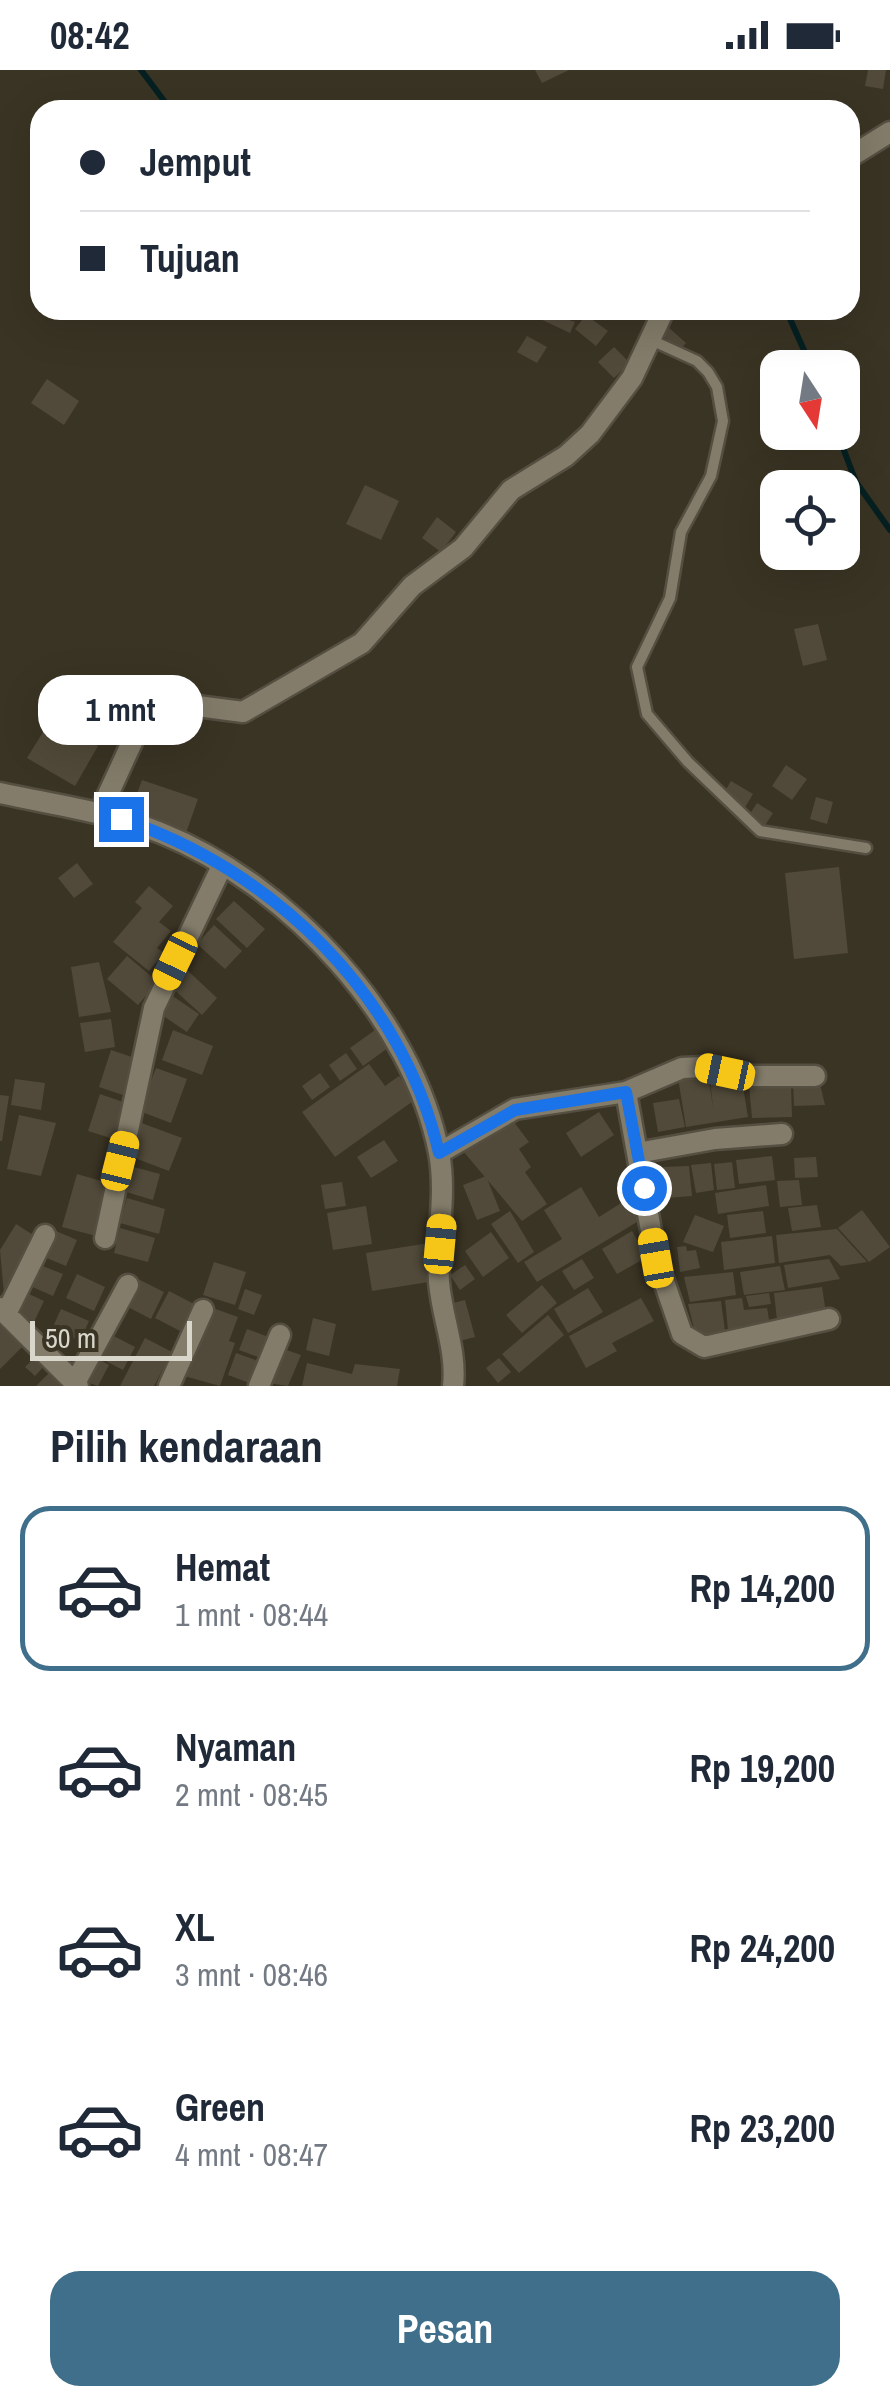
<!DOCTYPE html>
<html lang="id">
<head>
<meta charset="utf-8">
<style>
	:root { --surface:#fff; --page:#f2f2f3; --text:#1f2937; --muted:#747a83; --line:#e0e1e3; --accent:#3f6f8a }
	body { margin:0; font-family:"Archivo Narrow",sans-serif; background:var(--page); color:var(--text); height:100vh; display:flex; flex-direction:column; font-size:38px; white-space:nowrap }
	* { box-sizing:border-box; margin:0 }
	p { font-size:32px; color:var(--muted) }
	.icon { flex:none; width:55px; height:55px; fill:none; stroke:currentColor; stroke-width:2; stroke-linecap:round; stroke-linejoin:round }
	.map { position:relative; height:1316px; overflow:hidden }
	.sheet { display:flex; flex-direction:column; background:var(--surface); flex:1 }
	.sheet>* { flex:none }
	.guide { position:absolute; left:30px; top:30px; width:830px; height:220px; border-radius:30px; box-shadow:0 10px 40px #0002; display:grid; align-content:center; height:220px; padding:0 50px; background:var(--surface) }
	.needle { width:65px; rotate:168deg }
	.controls { position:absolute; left:760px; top:280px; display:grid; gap:20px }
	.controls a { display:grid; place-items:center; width:100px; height:100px; border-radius:20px; background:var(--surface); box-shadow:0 10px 40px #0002; font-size:50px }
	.scale { position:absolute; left:30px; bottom:25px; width:162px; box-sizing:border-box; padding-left:10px; border:5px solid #d9d6cc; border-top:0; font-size:28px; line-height:35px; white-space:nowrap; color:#d9d6cc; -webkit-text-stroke:8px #3a3424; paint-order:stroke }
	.end { position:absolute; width:45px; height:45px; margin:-22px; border:12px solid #1a73e8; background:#fff; box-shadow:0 0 0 5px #fff }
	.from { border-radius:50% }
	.bubble { position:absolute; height:70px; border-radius:30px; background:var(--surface); box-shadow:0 10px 40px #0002; font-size:32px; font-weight:800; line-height:70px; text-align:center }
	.car { position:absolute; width:30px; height:60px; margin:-30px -15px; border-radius:12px; box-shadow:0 0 8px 2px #0007; background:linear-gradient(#f5c518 24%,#345 0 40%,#f5c518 0 76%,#345 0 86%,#f5c518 0) }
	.guide b { display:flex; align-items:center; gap:35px; height:95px; font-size:38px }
	.guide b+b { border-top:2px solid var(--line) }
	.guide i { width:25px; height:25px; background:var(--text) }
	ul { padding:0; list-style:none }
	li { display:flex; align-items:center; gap:30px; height:165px; margin:0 20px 15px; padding:0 30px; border:5px solid transparent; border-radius:30px }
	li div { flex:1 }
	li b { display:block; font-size:38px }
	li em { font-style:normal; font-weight:800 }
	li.on { border-color:var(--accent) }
	li>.icon { width:90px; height:90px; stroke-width:1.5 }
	h2 { padding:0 50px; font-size:45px; line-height:120px }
	.button { display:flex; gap:20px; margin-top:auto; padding:20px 50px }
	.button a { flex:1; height:115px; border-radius:30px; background:var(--accent); color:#fff; font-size:40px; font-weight:800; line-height:115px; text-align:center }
	.status { display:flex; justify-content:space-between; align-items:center; height:70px; padding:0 50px; background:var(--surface); direction:ltr }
	.status svg { height:28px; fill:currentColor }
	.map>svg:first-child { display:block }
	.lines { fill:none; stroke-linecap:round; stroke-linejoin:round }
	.stream { stroke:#062021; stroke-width:6 }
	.building { fill:#514a3a }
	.service-casing { stroke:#554f42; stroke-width:15 }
	.minor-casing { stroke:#554f42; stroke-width:25 }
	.service { stroke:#837c6a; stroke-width:10 }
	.minor { stroke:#837c6a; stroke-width:20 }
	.route { stroke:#1a73e8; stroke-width:12 }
</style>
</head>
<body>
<div class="status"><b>08:42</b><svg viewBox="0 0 49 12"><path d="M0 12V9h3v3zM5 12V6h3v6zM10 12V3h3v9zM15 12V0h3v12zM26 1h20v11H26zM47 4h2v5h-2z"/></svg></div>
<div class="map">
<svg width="890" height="1316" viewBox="0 0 890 1316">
	<rect width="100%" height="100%" fill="#3a3424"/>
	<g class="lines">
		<path class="stream" d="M141,0L171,40
			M786,240L812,298
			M837,362L856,412L890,460"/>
	</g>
	<path class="building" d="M535,0H569L542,13Z
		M868,0H886L883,19L865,16Z
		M539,240L575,252L570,263L536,247Z
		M586,245L608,261L596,276L575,259Z
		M667,256L686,273L679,281L660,263Z
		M527,266L547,277L537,293L517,282Z
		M614,277L630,293L614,308L598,292Z
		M47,309L79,331L64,355L31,333Z
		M365,415L399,431L381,470L346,454Z
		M437,447L456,462L441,482L422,468Z
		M818,554L827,590L803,596L794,559Z
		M51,649L98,676L75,716L27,688Z
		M786,695L807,709L792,730L772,716Z
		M142,710L198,729L186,763L130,743Z
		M731,711L753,724L744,739L722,726Z
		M816,727L833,732L827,754L810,749Z
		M757,733L773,743L764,757L748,747Z
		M77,793L93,814L74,828L58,808Z
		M839,797L848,883L794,889L785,803Z
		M149,816L173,836L159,852L171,861L157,878L164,883L149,901L113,872L142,838L135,832Z
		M234,831L265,859L247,878L216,849Z
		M214,855L242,881L225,899L197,874Z
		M127,886L158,912L138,935L107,909Z
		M99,892L111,942L79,947L71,897Z
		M185,898L217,928L202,945L169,915Z
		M171,925L199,944L187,962L159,943Z
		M111,949L115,977L85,982L80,953Z
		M173,960L213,976L202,1005L162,990Z
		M375,960L388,978L363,996L350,978Z
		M111,980L141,990L129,1027L99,1017Z
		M346,983L357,999L340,1011L329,995Z
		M369,994L385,1016L399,1006L416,1029L335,1087L302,1042Z
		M156,998L187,1009L171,1053L139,1041Z
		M320,1003L330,1017L312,1030L302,1016Z
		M708,1003L713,1038L710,1008L733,1005L735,1017H743L748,1047L686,1057L678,1008Z
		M15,1009L45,1013L41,1040L11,1035Z
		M793,1010H819L825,1035L794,1036Z
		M791,1014L792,1047L752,1048L749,1015Z
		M100,1024L129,1034L117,1070L88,1061Z
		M0,1025L9,1026L2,1071H0Z
		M679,1029L685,1057L658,1062L653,1033Z
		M599,1042L614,1065L581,1087L566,1063Z
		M19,1045L56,1053L41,1106L7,1099Z
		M511,1048L529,1072L519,1079L531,1097L525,1102L547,1134L522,1151L463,1081Z
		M136,1051L182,1068L169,1101L124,1084Z
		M384,1070L398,1091L371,1108L357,1087Z
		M772,1086L775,1110L739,1114L736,1090Z
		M816,1087L818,1107L795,1108L794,1088Z
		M732,1092L735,1118L717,1120L714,1094Z
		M711,1093L714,1120L696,1123L691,1095Z
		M130,1096L160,1104L153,1130L123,1121Z
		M689,1096L692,1126L667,1128L663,1097Z
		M77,1104L115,1115L100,1167L62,1157Z
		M486,1106L500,1141L477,1150L463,1115Z
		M799,1110L802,1135L780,1137L777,1111Z
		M342,1112L346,1136L325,1139L321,1115Z
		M766,1115L769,1136L718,1144L715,1123Z
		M581,1117L599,1147L634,1125L647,1146L537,1212L524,1192L562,1169L544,1140Z
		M127,1128L165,1139L159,1164L120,1153Z
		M817,1135L821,1157L792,1161L788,1138Z
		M366,1136L372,1174L333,1180L327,1143Z
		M862,1140L890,1177L869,1192L838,1158Z
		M510,1141L534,1182L518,1193L491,1154Z
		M763,1141L766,1163L730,1168L727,1145Z
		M695,1145L724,1156L713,1182L683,1172Z
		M16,1154L38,1168L4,1224L0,1180Z
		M120,1158L155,1168L148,1192L114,1183Z
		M837,1159L867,1192L841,1196L830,1185L779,1193L776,1165Z
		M56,1161L77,1170L66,1196L44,1187Z
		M632,1161L647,1187L617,1204L602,1179Z
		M491,1162L509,1188L483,1207L465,1181Z
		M772,1166L775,1193L724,1200L721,1172Z
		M429,1173L435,1211L372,1221L366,1183Z
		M686,1176L687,1181L696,1180L700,1198L680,1202L677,1177Z
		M582,1189L594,1208L574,1220L562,1201Z
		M829,1189L840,1209L788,1218L784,1195Z
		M214,1192L246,1202L235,1235L203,1225Z
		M40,1195L63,1204L53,1226L30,1216Z
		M465,1195L475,1209L460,1220L450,1205Z
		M780,1196L785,1220L744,1225L740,1202Z
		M733,1202L736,1225L690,1232L684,1207Z
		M77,1204L105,1217L94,1241L66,1228Z
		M138,1209L164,1222L151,1249L124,1235Z
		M542,1215L557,1233L522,1263L506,1245Z
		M822,1217L826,1243L777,1250L774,1223Z
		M588,1218L603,1242L568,1263L554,1239Z
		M245,1219L262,1225L254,1245L238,1239Z
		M169,1221L196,1235L182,1262L155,1248Z
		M27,1223L44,1231L34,1252L17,1244Z
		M769,1223L771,1234L749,1237L746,1226Z
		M641,1228L654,1251L612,1273L617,1281L586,1298L569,1266Z
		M742,1228L744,1240L767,1238L770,1255L728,1260L725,1230Z
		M465,1230L475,1267L456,1272L446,1235Z
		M721,1231L726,1268L697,1271L688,1234Z
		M210,1237L238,1247L229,1271L235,1273L220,1316L184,1306Z
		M61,1239L89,1251L80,1271L52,1259Z
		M548,1245L564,1265L519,1303L502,1284Z
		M313,1248L336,1254L329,1286L306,1280Z
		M0,1250L25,1274L0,1299Z
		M247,1259L274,1269L266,1290L239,1280Z
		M112,1265L135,1277L123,1300L100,1288Z
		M145,1268L172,1282L154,1316H120Z
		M281,1278L301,1285L288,1316L268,1313Z
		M236,1283L266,1294L257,1316L228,1305Z
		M37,1285L46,1294L35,1306L25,1297Z
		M95,1287L109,1295L98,1316L83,1311Z
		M499,1288L511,1302L498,1313L486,1298Z
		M307,1293L352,1304L355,1294L400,1299L397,1316H302Z
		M50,1302L64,1316H36Z"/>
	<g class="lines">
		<g class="service-casing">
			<path id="service" d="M651,270L697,291L708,302L717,317L723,351L711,406L681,462L670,528L637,597L647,644L688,692L760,761L866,778"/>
		</g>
		<g class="minor-casing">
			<path id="minor" d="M850,87L890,62
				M0,723C55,735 109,742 161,763C288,814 413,948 439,1083C447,1126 436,1169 439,1212C442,1248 457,1280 453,1316
				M100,742L139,657L155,636L182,634L243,642L362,573L412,516L463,478L511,420L566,386L590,364L632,308L664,240
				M626,1022L656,1188L682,1264L704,1277L829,1249
				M439,1083L515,1039L626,1022L682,998L703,997L746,1006H815
				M637,1083L715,1069L782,1064
				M105,1168L154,938L222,796
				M0,1238L78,1316
				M6,1244L45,1165
				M75,1313L128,1215
				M169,1316L203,1240
				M259,1316L280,1265"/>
		</g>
		<use href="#service" class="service"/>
		<use href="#minor" class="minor"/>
	</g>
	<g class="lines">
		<path class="route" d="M121,749C273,799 403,926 439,1083L515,1040L626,1022L644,1118"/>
	</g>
</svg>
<div class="controls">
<a><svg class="needle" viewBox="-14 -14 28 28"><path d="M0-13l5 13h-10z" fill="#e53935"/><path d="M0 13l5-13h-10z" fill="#747a83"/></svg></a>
<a><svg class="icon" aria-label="locate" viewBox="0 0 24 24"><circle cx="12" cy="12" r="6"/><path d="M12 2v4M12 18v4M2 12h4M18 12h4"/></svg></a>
</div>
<div class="scale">50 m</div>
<i class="end from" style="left:644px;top:1118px"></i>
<i class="end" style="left:121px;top:749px"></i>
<div class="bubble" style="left:38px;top:605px;width:165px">1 mnt</div>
<i class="car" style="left:175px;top:891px;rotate:206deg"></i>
<i class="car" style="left:725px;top:1002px;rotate:282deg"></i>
<i class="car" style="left:120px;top:1091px;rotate:14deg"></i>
<i class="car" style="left:440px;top:1174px;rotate:5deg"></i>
<i class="car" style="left:656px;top:1188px;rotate:350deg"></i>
<div class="guide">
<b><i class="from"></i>Jemput</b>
<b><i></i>Tujuan</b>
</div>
</div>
<section class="sheet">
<h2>Pilih kendaraan</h2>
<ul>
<li class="on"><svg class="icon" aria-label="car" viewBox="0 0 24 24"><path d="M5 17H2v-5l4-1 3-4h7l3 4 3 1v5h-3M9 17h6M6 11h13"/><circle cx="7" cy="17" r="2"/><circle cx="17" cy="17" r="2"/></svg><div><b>Hemat</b><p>1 mnt · 08:44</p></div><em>Rp 14,200</em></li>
<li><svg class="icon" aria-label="car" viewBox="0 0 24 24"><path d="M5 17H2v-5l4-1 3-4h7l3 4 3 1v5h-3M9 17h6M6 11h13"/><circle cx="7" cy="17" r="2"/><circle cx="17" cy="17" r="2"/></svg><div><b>Nyaman</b><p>2 mnt · 08:45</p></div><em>Rp 19,200</em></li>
<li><svg class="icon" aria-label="car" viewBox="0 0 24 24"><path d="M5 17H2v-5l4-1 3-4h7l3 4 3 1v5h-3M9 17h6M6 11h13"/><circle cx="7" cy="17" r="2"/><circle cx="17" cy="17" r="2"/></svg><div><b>XL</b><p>3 mnt · 08:46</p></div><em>Rp 24,200</em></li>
<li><svg class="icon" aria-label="car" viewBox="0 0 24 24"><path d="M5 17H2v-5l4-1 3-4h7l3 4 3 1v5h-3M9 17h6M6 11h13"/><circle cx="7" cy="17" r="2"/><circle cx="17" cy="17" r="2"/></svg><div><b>Green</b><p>4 mnt · 08:47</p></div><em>Rp 23,200</em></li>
</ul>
<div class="button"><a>Pesan</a></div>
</section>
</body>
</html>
